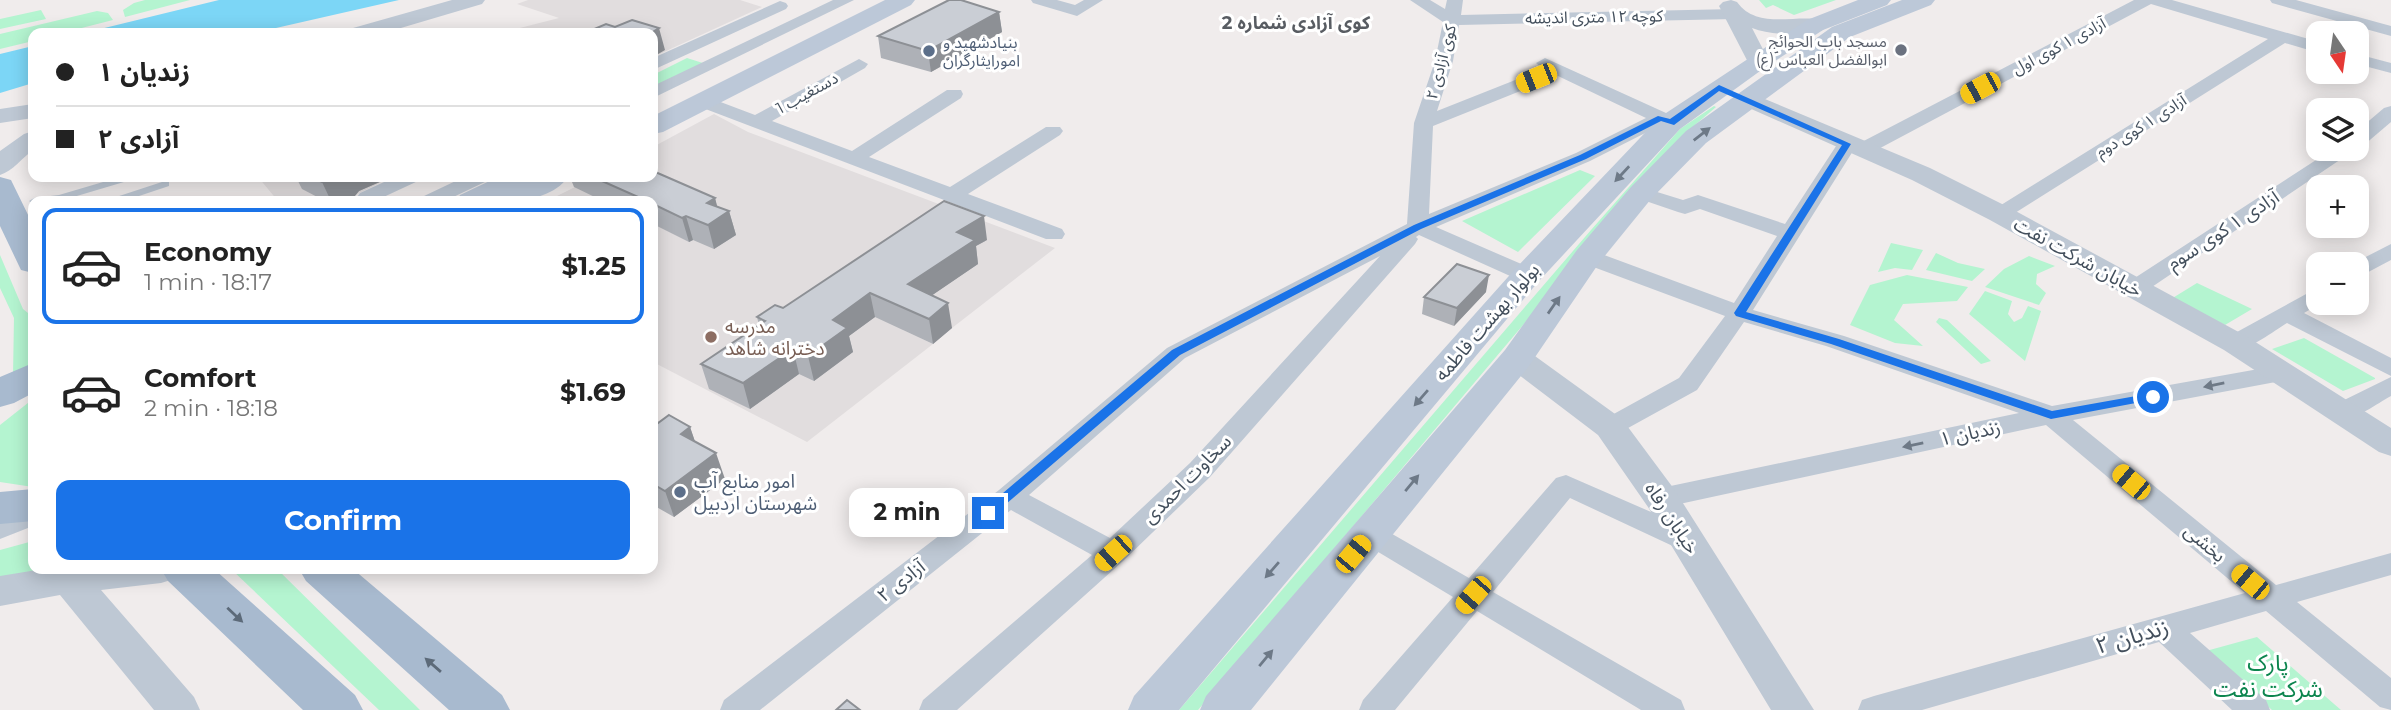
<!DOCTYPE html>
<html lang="en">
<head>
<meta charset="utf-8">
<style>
	:root { --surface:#fff; --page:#f6f6f6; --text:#222; --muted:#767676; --line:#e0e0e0; --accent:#1a73e8 }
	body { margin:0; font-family:Montserrat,"Noto Sans Arabic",sans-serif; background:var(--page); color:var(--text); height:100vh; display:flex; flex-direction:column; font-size:26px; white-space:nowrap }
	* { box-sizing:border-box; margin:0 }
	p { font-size:23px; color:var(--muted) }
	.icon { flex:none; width:38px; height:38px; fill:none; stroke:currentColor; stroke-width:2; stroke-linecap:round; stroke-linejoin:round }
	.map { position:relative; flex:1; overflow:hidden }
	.sheet { position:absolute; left:28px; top:196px; width:630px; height:378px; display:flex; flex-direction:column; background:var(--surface); border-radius:14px; box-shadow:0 4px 18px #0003 }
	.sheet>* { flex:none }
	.guide { position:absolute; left:28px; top:28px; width:630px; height:154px; border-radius:14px; box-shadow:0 4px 18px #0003; display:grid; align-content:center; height:154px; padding:0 28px; background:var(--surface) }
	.needle { width:46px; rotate:167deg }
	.fabs { position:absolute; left:2306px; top:21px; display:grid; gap:14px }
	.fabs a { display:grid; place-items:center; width:63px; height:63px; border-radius:14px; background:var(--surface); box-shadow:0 4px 18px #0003; font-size:35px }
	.end { position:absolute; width:32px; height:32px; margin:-16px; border:9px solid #1a73e8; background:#fff; box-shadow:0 0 0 4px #fff }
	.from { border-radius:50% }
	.bubble { position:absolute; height:49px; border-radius:14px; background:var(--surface); box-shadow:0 4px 18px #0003; font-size:23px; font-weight:700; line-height:49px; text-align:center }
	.car { position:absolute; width:21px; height:42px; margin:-21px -10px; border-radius:9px; box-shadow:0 0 5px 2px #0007; background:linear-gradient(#f5c518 24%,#345 0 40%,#f5c518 0 76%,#345 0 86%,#f5c518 0) }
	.guide b { display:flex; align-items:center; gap:24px; height:66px; font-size:26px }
	.guide b+b { border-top:2px solid var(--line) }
	.guide i { width:18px; height:18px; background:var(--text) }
	ul { padding:12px 0 0; list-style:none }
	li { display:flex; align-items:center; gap:21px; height:116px; margin:0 14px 10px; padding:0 14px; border:4px solid transparent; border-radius:14px }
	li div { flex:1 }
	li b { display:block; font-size:26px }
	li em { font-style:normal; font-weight:700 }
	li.active { border-color:var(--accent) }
	li>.icon { width:63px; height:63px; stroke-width:1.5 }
	.button { display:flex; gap:14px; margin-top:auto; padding:14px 28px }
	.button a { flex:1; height:80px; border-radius:14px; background:var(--accent); color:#fff; font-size:28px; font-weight:700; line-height:80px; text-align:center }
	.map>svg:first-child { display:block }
	.education { fill:#e1ddde; fill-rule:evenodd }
	.green { fill:#b4f4d0 }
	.water { fill:#7cd6f6 }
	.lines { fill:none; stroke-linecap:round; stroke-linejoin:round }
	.service { fill:#bec8d4; fill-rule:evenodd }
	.minor { fill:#bec8d4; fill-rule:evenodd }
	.tertiary { fill:#bec8d4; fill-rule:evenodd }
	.secondary { fill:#bcc8d8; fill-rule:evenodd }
	.primary { fill:#a8bacf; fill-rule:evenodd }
	.wall { fill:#aeb1b7 }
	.shaded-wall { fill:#8d9095 }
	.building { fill:#caced5; stroke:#8d9095; stroke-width:2 }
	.oneway { fill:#6d7987 }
	.oneway2 { fill:#6e7986 }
	.oneway3 { fill:#5c6a79 }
	.route { fill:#1a73e8 }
	.worship-dot { fill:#6b7280; stroke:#fff; stroke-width:2.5 }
	.service-dot { fill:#5c6f8a; stroke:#fff; stroke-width:2.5 }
	.education-dot { fill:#8d6e63; stroke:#fff; stroke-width:2.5 }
	.labels { text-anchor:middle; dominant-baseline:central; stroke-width:6; stroke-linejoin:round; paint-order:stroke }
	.far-street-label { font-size:16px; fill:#434f5c; stroke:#fff }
	.far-worship-label { font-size:16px; fill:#5b616d; stroke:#fff; text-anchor:end }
	.far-service-label { font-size:16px; fill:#4e5e75; stroke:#fff; text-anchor:start }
	.far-neighbourhood-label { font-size:18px; font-weight:bold; fill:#585c62; stroke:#fff }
	.street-label { font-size:19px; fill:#434f5c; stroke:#fff }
	.education-label { font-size:19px; fill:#785e54; stroke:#fff; text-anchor:start }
	.service-label { font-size:19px; fill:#4e5e75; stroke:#fff; text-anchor:start }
	.near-street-label { font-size:23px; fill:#434f5c; stroke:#fff }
	.near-park-label { font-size:23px; fill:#0c854e; stroke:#fff }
</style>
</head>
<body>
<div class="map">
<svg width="2391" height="710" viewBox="0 0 2391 710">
	<rect width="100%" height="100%" fill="#f0ecec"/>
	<path class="education" d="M528,0H740L762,7L653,57V33H500L559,18L517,4Z
		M714,114L748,132L1055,248L952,328L924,314L903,330L933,344L807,442L653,362V201H547L595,177H653V147ZM947,225L986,240L960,256ZM852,353L799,374L750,409L710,388Z
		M258,177H391L344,201H278Z"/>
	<path class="green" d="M145,0H190L125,17L123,10L134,3Z
		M1759,0H1836L1794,15L1773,5L1766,8Z
		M41,10L46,19L0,29V19Z
		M97,11L108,13L113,20L62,33H33V41L0,49V34Z
		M687,58L709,65L653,92V75Z
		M1714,106L1716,107L1688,131L1626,203L1198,710H1179L1591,230L1680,129Z
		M1580,170L1595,176L1518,252L1462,221Z
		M1891,243L1923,250L1912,270L1895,268L1878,272Z
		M1936,253L1958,263L1985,269L1972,281L1926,270Z
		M0,255L23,309L33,317V366L13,375L14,318L0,288Z
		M2029,256L2055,266L2037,274L2036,284L2046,293L2039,305L1985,287L2004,269Z
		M1907,275L1968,287L1957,301L1903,304L1894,320L1923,346L1895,343L1850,325L1870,285Z
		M2197,283L2252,309L2225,325L2171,299Z
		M1985,291L2012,301L2008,314L2014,322L2022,318L2028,306L2041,311L2025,361L1969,314Z
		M1939,318L1947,320L1991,361L1981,364L1936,322Z
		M2304,338L2375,378V379L2343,391L2272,349Z
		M33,399V487L0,482V425Z
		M33,541V569H74L0,577V550Z
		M231,569H277L420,710H379Z
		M2257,637L2341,710H2272L2206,651Z"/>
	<path class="water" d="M219,0H399L254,33H84Z
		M33,46V83L0,93V54Z"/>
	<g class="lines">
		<path class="service" d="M120,177H135L134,179L60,201H33V204L29,201L34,198L59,195Z
			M165,181L169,182V186L124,201H109L110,199Z"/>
		<path class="minor" d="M833,0H854L653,98V86Z
			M1031,0H1057L1075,5L1084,0H1103L1077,16L1033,3Z
			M1410,0H1430L1445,9L1447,0H1463L1461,15L1735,9L1743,14L1735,19L1459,25L1453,61L1437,111L1543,69L1536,63L1545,58L1677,118L1680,122L1670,128L1661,125L1590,161L1436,227L1535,270L1538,275L1535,280H1519L1419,235L1416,237L1418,239L1415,244L1210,477L1123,561L957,710H919L923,700L1092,555L1011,510L760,710H720L724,700L999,490L1167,348L1407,224L1414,123L1435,61L1443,22ZM1558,76L1646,118L1576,153L1429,214L1433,126ZM1380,256L1190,463L1110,538L1029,495L1185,358Z
			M2134,0H2172L2319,42V53L2285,43L2007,218H1993L1989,214L1993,210L2268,39L2151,4L1869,154L1862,156L1853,151L1753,310L1844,336L2052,406L2281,365L2290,367L2293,373L2290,379L2281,381L2073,420L2276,585L2391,553V575L2297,602L2391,678V710L2380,707L2266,611L2190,633L2266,700L2270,710H2232L2159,642L1922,710H1858L1862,700L1874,696L2245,593L2046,425L1661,508L1651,505L1647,498L1651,491L1661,488L2019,413L1826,346L1744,322L1697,390L1619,433L1610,436L1601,433L1597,427L1601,421L1679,378L1725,316L1580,262L1577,257L1580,252H1596L1734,303L1777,236L1700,209L1685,214L1678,212L1634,197L1631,193L1634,189L1641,187L1683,200L1698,195L1785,224L1840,140H1854L1856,145Z
			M2270,0H2296L2391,26V36L2272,3Z
			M780,1L786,3L788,6L786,9L653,70V58Z
			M2357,54L2391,63V73L2357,64Z
			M859,59L868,64L865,68L772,121L852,151L947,90H961L963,94L961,98L869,157L950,187L1046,127H1060L1063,131L1060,135L968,194L1062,229L1065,234L1062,239H1046L695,105L693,101L702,95L755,115Z
			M2391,106V122L2364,145L2357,147V131L2384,108Z
			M2333,149H2356L2143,293H2127L2124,288L2127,283Z
			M395,177H421L418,181L375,201H360L357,197L360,193Z
			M464,177H490L487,181L445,201H419L422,197Z
			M2391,244V260L2357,278V264H2352Z
			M2319,287L2321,303L2304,313L2391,358V376L2287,323C2270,333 2247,354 2226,348L2223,343L2226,338Z
			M2391,377V396C2374,405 2352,424 2332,418L2328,412L2332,406Z
			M1566,475L1697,532L1701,540L1697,548L1687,551L1677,548L1570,498L1493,592L1681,700L1685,710H1641L1477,611L1395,710H1359L1363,700L1453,597L1360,541L1356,534L1360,527L1370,523L1380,527L1469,578L1556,478Z"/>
		<path class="tertiary" d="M452,0H485L482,4L384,33H350L353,28Z
			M1731,0L1737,2C1757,30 1795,14 1823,20L1826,25L1823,30C1800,35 1773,36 1752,28L1769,61L1766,66H1750L1719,6L1723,2Z
			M1748,92L1930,168L2010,208L2246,336L2391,428V456L2379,452L2224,350L1990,220L1912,180L1740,104L1736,99L1740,94Z
			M33,104V118L0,123V109Z
			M33,131V150C22,158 13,171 0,175V151L24,134Z
			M1517,348L1528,351L1622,419L1674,489L1814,710H1771L1648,507L1598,435L1506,365L1501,358L1506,351Z
			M33,498V526L0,539V511Z
			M43,569H180L174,579L161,583L101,590L194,697L200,710H154L60,595L0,606V576Z"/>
		<path class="secondary" d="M885,0H915L911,5L663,132L653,134V116Z
			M1858,0H1891L1887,5L1823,30L1767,66L1680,129L1538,282L1179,710H1128L1134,696L1516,268L1660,117L1807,20Z
			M1902,0H1935L1931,5L1850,37L1706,143L1651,199L1599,263L1529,366L1251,710H1200L1206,696L1505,350L1577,250L1631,187L1686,131L1832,27Z
			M498,177H568C546,208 489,202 456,201L460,195Z"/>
		<path class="primary" d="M0,177L11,180L33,225V273L21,270L0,226Z
			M33,363V393L14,403L0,407V377Z
			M33,489V521L0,524V492Z
			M161,569H214L355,695L363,710H303L168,581Z
			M299,569H353L502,695L510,710H449L306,581Z"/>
	</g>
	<path class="wall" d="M999,12L1002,32L931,72L881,58L878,36Z
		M296,177H391L359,191L354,197L344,201H325L302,189Z
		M570,177H653L715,198L717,207L729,211L736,235L714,249L693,240L689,242L653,224V201H603L574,187Z
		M987,240L976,246L978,264L932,295L952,328L933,344L875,317L849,336L853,352L814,381L799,374L750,409L709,389L701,364L759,325L757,317Z
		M1486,292L1454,326L1422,314L1424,297Z
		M653,421L658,423L690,427L695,442L725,479L674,517L653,505Z"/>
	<path class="shaded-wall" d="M999,12L1002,32L931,72L928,51Z
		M659,28L665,50L653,57V33H651Z
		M335,177H391L359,191L354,197L344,201H331L322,182Z
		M715,198L720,217L729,211L736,235L714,249L708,225L707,203Z
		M686,216L693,240L689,242L682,218Z
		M984,216L987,240L976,246L978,264L912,309L908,284L957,232Z
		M1489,275L1486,292L1454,326L1457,308Z
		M870,293L875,317L849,336L853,352L814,381L808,356L833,320Z
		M948,303L952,328L933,344L929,319Z
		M793,349L799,374L750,409L743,383Z
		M690,427L699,453L681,434Z
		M716,453L725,479L674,517L665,491Z"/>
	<path class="building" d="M949,0H961L999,12L928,51L878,36Z
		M632,20L659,28L651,33H585L606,24L615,27Z
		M653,171L715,198L707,203L729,211L708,225L686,216L682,218L653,204V201H647L593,177H653Z
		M311,177H335L322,182Z
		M944,201L984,216L957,232L975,240L908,284L948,303L929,319L870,293L833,320L847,328L808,356L793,349L743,383L701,364L765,321L757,317L775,305L783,308Z
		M1457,264L1489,275L1457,308L1424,297Z
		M669,415L690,427L681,434L716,453L665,491L653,484V421L658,423Z
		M847,700L860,710H836Z"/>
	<defs><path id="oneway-solid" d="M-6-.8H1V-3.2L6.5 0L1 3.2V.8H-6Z" transform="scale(1.75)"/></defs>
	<g class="oneway">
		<use href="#oneway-solid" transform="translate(1702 134) rotate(-38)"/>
		<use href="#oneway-solid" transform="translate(1622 174) rotate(133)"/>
		<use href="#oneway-solid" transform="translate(1554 305) rotate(-55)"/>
		<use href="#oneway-solid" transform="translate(1421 398) rotate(131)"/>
		<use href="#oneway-solid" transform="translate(1412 483) rotate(-50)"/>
		<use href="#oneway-solid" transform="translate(1272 570) rotate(131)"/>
		<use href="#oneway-solid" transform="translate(1266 658) rotate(-50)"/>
	</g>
	<g class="oneway2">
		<use href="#oneway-solid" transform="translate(2214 385) rotate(169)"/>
		<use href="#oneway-solid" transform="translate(1913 445) rotate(168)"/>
	</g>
	<g class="oneway3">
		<use href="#oneway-solid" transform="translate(235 615) rotate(43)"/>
		<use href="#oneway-solid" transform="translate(433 665) rotate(-139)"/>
	</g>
	<path class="route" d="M1719,85L1851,144L1746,312L1839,339L2052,411L2153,393L2157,394V399L2051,419L1831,344L1736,316L1734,313L1842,145L1719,91L1674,125L1661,121L1586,159L1421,229L1180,355L992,516H983V510L1172,350L1414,225L1580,155L1658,116L1670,119Z"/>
	<circle class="worship-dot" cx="1901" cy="50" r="7"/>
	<g class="service-dot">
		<circle cx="929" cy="51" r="7"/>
		<circle cx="680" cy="492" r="7"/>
	</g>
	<circle class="education-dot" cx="711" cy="337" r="7"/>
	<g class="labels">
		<g class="far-street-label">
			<text transform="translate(1594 17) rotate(-1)">کوچه ۱۲ متری اندیشه</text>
			<text transform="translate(2059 46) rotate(-28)">آزادی ۱ کوی اول</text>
			<text transform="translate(1441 62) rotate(-75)">کوی آزادی ۲</text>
			<text transform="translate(807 93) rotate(-29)">دستغیب 1</text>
			<text transform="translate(2141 126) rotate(-32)">آزادی ۱ کوی دوم</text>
		</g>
		<g class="far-worship-label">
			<text x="1887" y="41">مسجد باب الحوائج<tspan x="1887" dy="18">ابوالفضل العباس (ع)</tspan></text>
		</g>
		<g class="far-service-label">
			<text x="943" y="42">بنیادشهید و<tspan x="943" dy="18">امورایثارگران</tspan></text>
		</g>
		<g class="far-neighbourhood-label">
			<text x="1296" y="23">کوی آزادی شماره 2</text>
		</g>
		<g class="street-label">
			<text transform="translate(2223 230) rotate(-33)">آزادی ۱ کوی سوم</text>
			<text transform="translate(2078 257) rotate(29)">خیابان شرکت نفت</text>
			<text transform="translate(1487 322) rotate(-49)">بولوار بهشت فاطمه</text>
			<text transform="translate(1970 433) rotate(-12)">زندیان ۱</text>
			<text transform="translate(1187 479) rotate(-45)">سخاوت احمدی</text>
			<text transform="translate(1672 518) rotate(57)">خیابان رفاه</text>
			<text transform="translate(2205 543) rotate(40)">بخشی</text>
			<text transform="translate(901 581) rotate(-38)">آزادی ۲</text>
		</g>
		<g class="education-label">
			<text x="725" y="326">مدرسه<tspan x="725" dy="22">دخترانه شاهد</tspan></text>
		</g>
		<g class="service-label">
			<text x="694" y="481">امور منابع آب<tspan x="694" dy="22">شهرستان اردبیل</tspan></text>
		</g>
		<g class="near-street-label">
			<text transform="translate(2132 636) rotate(-16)">زندیان ۲</text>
		</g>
		<g class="near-park-label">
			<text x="2268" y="663">پارک<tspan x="2268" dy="26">شرکت نفت</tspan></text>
		</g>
	</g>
</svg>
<div class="fabs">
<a><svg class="needle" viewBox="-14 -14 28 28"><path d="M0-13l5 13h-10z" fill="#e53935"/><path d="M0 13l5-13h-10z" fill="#767676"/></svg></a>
<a><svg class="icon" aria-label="layers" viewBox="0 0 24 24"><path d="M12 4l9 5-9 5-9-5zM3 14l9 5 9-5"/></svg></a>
<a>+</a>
<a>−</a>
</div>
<i class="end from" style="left:2153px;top:397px"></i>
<i class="end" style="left:988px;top:513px"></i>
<div class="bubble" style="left:849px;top:488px;width:116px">2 min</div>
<i class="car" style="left:1536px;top:78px;rotate:248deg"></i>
<i class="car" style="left:1980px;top:88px;rotate:242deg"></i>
<i class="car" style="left:2131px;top:482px;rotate:310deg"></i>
<i class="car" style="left:1113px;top:553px;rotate:228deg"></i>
<i class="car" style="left:1353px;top:554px;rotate:40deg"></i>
<i class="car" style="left:2250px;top:582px;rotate:310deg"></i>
<i class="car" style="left:1473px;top:595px;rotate:221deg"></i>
<div class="guide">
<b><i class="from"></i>زندیان ۱</b>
<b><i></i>آزادی ۲</b>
</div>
<section class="sheet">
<ul>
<li class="active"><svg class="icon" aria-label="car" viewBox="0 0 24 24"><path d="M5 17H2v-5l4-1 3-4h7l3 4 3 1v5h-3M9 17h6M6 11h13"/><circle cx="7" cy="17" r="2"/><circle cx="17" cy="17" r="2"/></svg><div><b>Economy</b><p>1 min · 18:17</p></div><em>$1.25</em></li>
<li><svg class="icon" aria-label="car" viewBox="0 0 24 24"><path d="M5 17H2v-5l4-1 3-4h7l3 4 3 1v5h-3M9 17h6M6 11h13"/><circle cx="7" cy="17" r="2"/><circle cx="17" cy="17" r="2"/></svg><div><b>Comfort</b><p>2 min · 18:18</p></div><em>$1.69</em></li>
</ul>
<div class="button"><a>Confirm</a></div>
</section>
</div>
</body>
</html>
